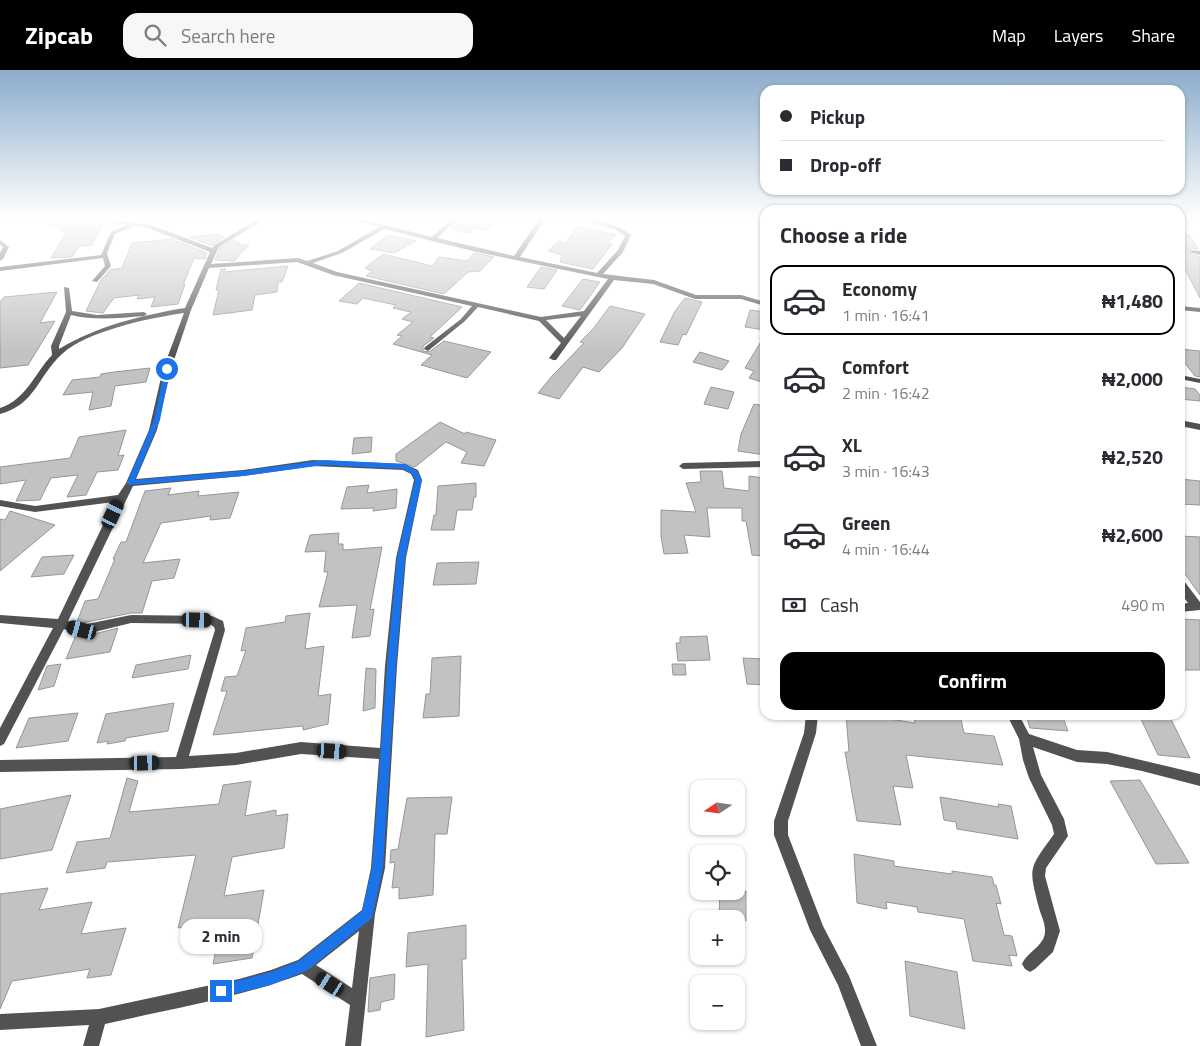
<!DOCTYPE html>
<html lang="en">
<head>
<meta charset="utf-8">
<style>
	:root { --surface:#fff; --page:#f7f7f7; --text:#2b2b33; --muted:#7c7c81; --line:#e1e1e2; --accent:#000 }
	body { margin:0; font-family:"Titillium Web",sans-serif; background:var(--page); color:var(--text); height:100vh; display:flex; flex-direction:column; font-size:19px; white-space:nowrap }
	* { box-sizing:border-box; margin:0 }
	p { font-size:16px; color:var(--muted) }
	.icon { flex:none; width:28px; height:28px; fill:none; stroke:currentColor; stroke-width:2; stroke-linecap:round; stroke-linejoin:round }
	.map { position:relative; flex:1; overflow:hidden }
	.side { position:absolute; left:760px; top:135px; width:425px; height:515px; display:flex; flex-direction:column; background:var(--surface); border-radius:15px; box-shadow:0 1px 4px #0004 }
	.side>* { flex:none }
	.hud { position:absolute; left:760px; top:15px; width:425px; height:110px; border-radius:15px; box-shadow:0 1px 4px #0004; display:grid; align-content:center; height:110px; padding:0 20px; background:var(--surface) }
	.needle { width:32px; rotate:257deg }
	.tools { position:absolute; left:690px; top:710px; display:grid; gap:10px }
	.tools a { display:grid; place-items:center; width:55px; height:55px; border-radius:10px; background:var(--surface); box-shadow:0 1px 4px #0004; font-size:25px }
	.end { position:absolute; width:22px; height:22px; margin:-11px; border:6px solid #1a73e8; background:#fff; box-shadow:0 0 0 2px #fff }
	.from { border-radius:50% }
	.bubble { position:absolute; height:35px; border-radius:15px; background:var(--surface); box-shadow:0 1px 4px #0004; font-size:16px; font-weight:700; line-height:35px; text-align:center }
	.car { position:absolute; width:15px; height:30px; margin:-15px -8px; border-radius:6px; box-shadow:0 0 4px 1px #0007; background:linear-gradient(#222 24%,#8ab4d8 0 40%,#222 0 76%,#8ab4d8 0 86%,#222 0) }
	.hud b { display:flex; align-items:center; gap:18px; height:48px; font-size:19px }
	.hud b+b { border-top:1px solid var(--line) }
	.hud i { width:12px; height:12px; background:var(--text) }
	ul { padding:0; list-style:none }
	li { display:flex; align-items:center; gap:15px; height:70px; margin:0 10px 8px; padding:0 10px; border:2px solid transparent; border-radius:15px }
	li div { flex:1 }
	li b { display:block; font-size:19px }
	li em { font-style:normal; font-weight:700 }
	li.selected { border-color:var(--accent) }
	li>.icon { width:45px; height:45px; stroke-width:1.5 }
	h2 { padding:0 20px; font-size:22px; line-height:60px }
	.pay { display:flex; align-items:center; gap:12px; height:55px; padding:0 20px; font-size:19px }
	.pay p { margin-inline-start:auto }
	.cta { display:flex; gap:10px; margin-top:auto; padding:10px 20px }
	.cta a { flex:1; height:58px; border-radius:15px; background:var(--accent); color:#fff; font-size:20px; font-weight:700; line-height:58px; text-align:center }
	header { display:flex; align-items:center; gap:30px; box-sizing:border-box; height:70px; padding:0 25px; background:var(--accent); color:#fff }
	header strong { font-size:24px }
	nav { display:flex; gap:28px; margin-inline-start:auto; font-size:18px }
	.search { width:350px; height:45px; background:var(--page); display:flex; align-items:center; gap:12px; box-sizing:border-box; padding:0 18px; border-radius:15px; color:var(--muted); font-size:19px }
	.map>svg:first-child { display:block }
	.building { fill:#c2c2c2; stroke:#969696 }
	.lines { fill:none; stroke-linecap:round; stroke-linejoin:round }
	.minor { fill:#525252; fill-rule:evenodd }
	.route { fill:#1a73e8 }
</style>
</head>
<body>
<header>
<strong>Zipcab</strong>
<div class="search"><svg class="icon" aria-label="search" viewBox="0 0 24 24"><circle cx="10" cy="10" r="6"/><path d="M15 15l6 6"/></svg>Search here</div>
<nav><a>Map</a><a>Layers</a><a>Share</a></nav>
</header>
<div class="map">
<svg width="1200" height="976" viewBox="0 0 1200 976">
	<rect width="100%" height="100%" fill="#fff"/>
	<path class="building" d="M40,148H107L92,175L79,176L72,187L51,188L66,163Z
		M462,148H506L485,160L476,158L468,163L451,158Z
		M578,156L616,165L607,173L612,174L593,199L560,192L562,185L548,181L558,171L566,173Z
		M218,164L224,167L212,176L189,167Z
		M1180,164L1189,165L1198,179L1190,178L1188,182L1200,187V228L1180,190Z
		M388,165L416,171L394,183L370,179Z
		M172,169L207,183L205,189L194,188L183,215L185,214L178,234L151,237L155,227L137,229L139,225L114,228L103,243L86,241L101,210L110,200L122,198L132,173Z
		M233,170L240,173L238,175H249L234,191L215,190L220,178Z
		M474,183L494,187L480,201L468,202L444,224L366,206L372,201L365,198L383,184L432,196L439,187L467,191Z
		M288,196L282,212H278L277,222L255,225L252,240L213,245L219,220H216L221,199H226L223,202Z
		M541,197L557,200L544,219L527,217Z
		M583,209L600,212L580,240L562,236Z
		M359,213L462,237L430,267L434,268L423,276V281L429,282L444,271L491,282L467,308L421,295L432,285L393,274L402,266L397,265L413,252L402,249L411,242L393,238L396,235L363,228L357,234L339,231Z
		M57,222L40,253L55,251L28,295L0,298V232L4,227Z
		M685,228L702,232L686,265L683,264L678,275L660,272L675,241Z
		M610,236L645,244L622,278L599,302L583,297L559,329L538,323L553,305L584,273L580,272L593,259Z
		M750,240L765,242V260L745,257Z
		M765,265V313L749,308L754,301L745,298Z
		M1180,279L1200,281V307L1195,306L1180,287Z
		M700,282L729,291L722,300L693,292Z
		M150,298L146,312L115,316L111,336L89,340L93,322L63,325L72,310L100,307L101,304L114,302Z
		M711,317L734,322L728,339L704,334Z
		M1180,317L1195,319L1200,325V331L1180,329Z
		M754,334L765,336V385L738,381L741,364Z
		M440,352L465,364L466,362L496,370L484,396L461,393L467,382L446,372L415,397L396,391V384Z
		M126,360L118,386L124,385L118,400L97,402L86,425L67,427L78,405L51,408L40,430L16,431L26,410L0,414V397L70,388L79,367Z
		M372,367L371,382L352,384L354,368Z
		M700,401H722L724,418L749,421V406L765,408V420H762L763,444H765V486L752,485L746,451H742V438H707L710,467L684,465L688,483L664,484L661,466V440L696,442L686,413L701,412Z
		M1180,409L1200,411V435L1180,434Z
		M476,413V427H474L472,440H457L454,460H431L434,445H436L438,416Z
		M369,415L367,423L397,419L396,438L373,441L374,438L341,439L347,417Z
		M171,418L168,425L199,421L198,426L239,422L230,448L210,450L211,446L161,453L143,493L180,489L174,508L152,511L142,543H131L82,553L77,552L85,531L98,529L115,489H113L121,472H126L145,421Z
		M10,441L55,455L0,501V449L5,450Z
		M339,463L338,474H343V480L382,477L370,540L374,539L370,566L352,568L357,535L319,537L328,502H324L326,481L305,482L310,465Z
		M1180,466L1200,467V525L1180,497Z
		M74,485L64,504L31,507L42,487Z
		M479,492L476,514L433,515L437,493Z
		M310,543L305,579L324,576L318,626L331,624L328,654L303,660V656L213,665L227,621H221L225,607L237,606L246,580L241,581L246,558L285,552L286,546Z
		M1180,549L1200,550V600H1180Z
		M118,558L110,582L66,589L76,565L82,567Z
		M707,566L710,590L678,591L676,573H680V567Z
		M191,585L188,599L132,608L136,595Z
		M461,586L459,646L423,648L426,624H430L432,588Z
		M743,588L765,589V615L747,614Z
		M61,594L54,616L38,620L47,596Z
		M672,594H685L686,605H673Z
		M366,598L376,599L375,638L363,641Z
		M174,633L168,661L126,668L125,671L107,674L108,671L97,673L106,644Z
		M78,643L68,671L16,678L29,648Z
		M846,645H863L915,653L914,645H960L964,663L994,666L1003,695L906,685L913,718L893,716L901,755L857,751L845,682H849Z
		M1026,645H1062L1068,661L1030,658Z
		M1139,645H1169L1190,688L1158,685Z
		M127,708L138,711L129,742L219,734L223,715L251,711L245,746L276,740V746L288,744L284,778L232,787L224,826L264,820L252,888L213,894L222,851L178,858L196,785L107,792L105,798L66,803L77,772L110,768Z
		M1140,710L1189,793L1156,794L1110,711Z
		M71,725L52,780L0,789V739Z
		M452,727L447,764H435L433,825L399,829V817L392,818L395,792L390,793L391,780L398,779L407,728Z
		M940,727L999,737L998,734L1011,736L1018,769L957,759L956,752L944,750Z
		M854,784L894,791V796L952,804V801L992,807L994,815H996L1001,834L996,833L1004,865L1012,866L1017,886L1009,885L1012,896L973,891L964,849L918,842L917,837L886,832L887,839L857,833Z
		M48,818L39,840L92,832L81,864L126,858L111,905L87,908L90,899L12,911L0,939V824Z
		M720,821H746V851L719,847Z
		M466,855V889H462L464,960L426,967L428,894L406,897L408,863Z
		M905,891L957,902L965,959L910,946Z
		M395,904L394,929L381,932L380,940L368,942L370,908Z"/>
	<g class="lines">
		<path class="minor" d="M259,148H267L219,177L211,194L298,188L307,191L338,181L379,157L346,148H357L432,167L453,148H460L437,168L514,186L540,148H546L520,187L597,203L618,180L625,166L616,160L577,148C594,148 618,154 631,165L623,182L603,204L654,210L696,225H741L765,232V236L741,229H695L653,214L614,210L556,290H553L549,288L561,273L539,251L478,237L465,251L428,281L424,279L425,277L461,249L472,236L333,205L297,192L209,198L191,240L171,299L157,360L136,409L243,400L313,390L405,394L418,400L422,410L406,488L397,596L385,798L375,844L361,976H345L350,935L302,904C238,928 171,939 105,954L99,976H83L89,955L0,960V944L99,939L239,909L271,900L298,890L362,840L371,798L379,689L301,684L236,695L181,699L0,702V690L176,687L215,560L214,557L210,554L131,553L82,565L64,559L4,674L0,676V658L53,558L0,553V545L58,549L114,432L35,442L0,436V430L35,436L118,425L126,413L149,360L163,299L184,243C149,248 87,261 62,284C37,307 36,334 0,344V338C27,329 34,304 52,285L51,276L66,242L64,217L69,218L72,241L97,245L144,242L147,244L144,246C120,248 95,251 71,245L59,276V279C97,256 142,245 185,238L210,182L148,158L134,156L115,164L107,183L111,196L97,212L92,211L105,196L103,188L0,201V197L101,185L111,162L127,155L114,153L113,152L116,150L151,155L212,178L215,175ZM384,159L477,182L608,209L584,241L541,247L337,202L313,193L342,183ZM581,246L564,268L546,250ZM313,396L403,400L411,404L414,410L396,488L385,596L380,678L301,672L236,683L189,686L225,560L223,551L212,546L131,545L82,555L68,551L133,416L243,406ZM359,861L352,918L316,895Z
			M750,148L765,149V153L751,149Z
			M0,170L9,177L3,189L0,191V183L3,177L0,175Z
			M1190,180L1200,181V185L1190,182Z
			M1180,236L1200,238V242L1180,240Z
			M1180,305L1200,309V313L1180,309Z
			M1180,350L1200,354V360L1180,356Z
			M765,391V397L683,399L679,396L683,393Z
			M1180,510L1184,511L1200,532V540L1180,542V534L1188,533L1180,522Z
			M806,645H818L816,663L788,751V765L823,856L849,906L877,976H861L838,915L810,860L774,765V751L804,663Z
			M1007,645H1019L1029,664L1077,680L1107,682L1200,704V716L1142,701L1107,694L1077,692L1033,677L1041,705L1064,749L1068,766L1046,798L1045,806L1060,861L1053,882L1035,899L1030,902L1025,899L1022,894C1028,881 1046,875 1045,860C1045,853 1041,845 1039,838C1028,796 1029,799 1054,764L1052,755L1029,708L1023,690L1019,669Z"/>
	</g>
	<linearGradient id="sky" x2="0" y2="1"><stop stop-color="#8baccb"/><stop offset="0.52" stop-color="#fff"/><stop offset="1" stop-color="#fff" stop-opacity="0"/></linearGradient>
	<rect width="1200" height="285" fill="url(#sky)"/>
	<path class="route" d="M165,298L170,299L160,350L135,410L243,401L324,390L405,394L417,401L422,410L405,488L396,596L383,798L373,844L372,848L308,900L271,915L221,927L217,925L215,921L217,916L271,902L299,891L362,841L372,798L387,596L397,488L415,410L412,404L403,399L324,395L243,406L128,415L127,413L154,350Z"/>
</svg>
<div class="tools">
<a><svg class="needle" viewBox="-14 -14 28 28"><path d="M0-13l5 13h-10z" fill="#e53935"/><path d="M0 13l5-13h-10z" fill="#7c7c81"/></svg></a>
<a><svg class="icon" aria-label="locate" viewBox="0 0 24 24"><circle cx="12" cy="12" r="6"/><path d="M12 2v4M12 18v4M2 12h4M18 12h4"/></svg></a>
<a>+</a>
<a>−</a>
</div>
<i class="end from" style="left:167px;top:299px"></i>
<i class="end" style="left:221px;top:921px"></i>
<div class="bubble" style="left:180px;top:849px;width:82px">2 min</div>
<i class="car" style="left:113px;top:444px;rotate:25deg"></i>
<i class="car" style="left:197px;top:550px;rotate:91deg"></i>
<i class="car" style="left:82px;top:560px;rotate:285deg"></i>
<i class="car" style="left:332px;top:681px;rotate:93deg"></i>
<i class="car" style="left:145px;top:693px;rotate:89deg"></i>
<i class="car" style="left:330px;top:914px;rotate:303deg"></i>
<div class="hud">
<b><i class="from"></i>Pickup</b>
<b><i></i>Drop-off</b>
</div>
<section class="side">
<h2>Choose a ride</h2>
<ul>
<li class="selected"><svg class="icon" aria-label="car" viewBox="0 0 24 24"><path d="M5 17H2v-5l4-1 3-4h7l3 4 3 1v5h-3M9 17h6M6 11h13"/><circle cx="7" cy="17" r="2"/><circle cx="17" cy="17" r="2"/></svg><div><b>Economy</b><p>1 min · 16:41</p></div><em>₦1,480</em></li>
<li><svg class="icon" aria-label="car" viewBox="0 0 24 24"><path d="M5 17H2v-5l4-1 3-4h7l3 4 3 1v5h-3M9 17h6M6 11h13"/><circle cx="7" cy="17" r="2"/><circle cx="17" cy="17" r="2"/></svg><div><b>Comfort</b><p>2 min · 16:42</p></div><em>₦2,000</em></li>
<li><svg class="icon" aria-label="car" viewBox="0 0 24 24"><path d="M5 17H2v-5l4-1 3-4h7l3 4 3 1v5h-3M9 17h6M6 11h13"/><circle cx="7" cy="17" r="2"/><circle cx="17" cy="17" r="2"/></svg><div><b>XL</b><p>3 min · 16:43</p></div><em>₦2,520</em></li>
<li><svg class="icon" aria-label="car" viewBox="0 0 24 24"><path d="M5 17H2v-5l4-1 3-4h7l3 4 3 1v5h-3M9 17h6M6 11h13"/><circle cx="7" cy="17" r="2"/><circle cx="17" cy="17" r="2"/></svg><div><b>Green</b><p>4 min · 16:44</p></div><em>₦2,600</em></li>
</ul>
<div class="pay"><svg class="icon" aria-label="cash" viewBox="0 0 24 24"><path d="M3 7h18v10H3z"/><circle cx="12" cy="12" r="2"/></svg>Cash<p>490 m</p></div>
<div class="cta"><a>Confirm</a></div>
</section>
</div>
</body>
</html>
